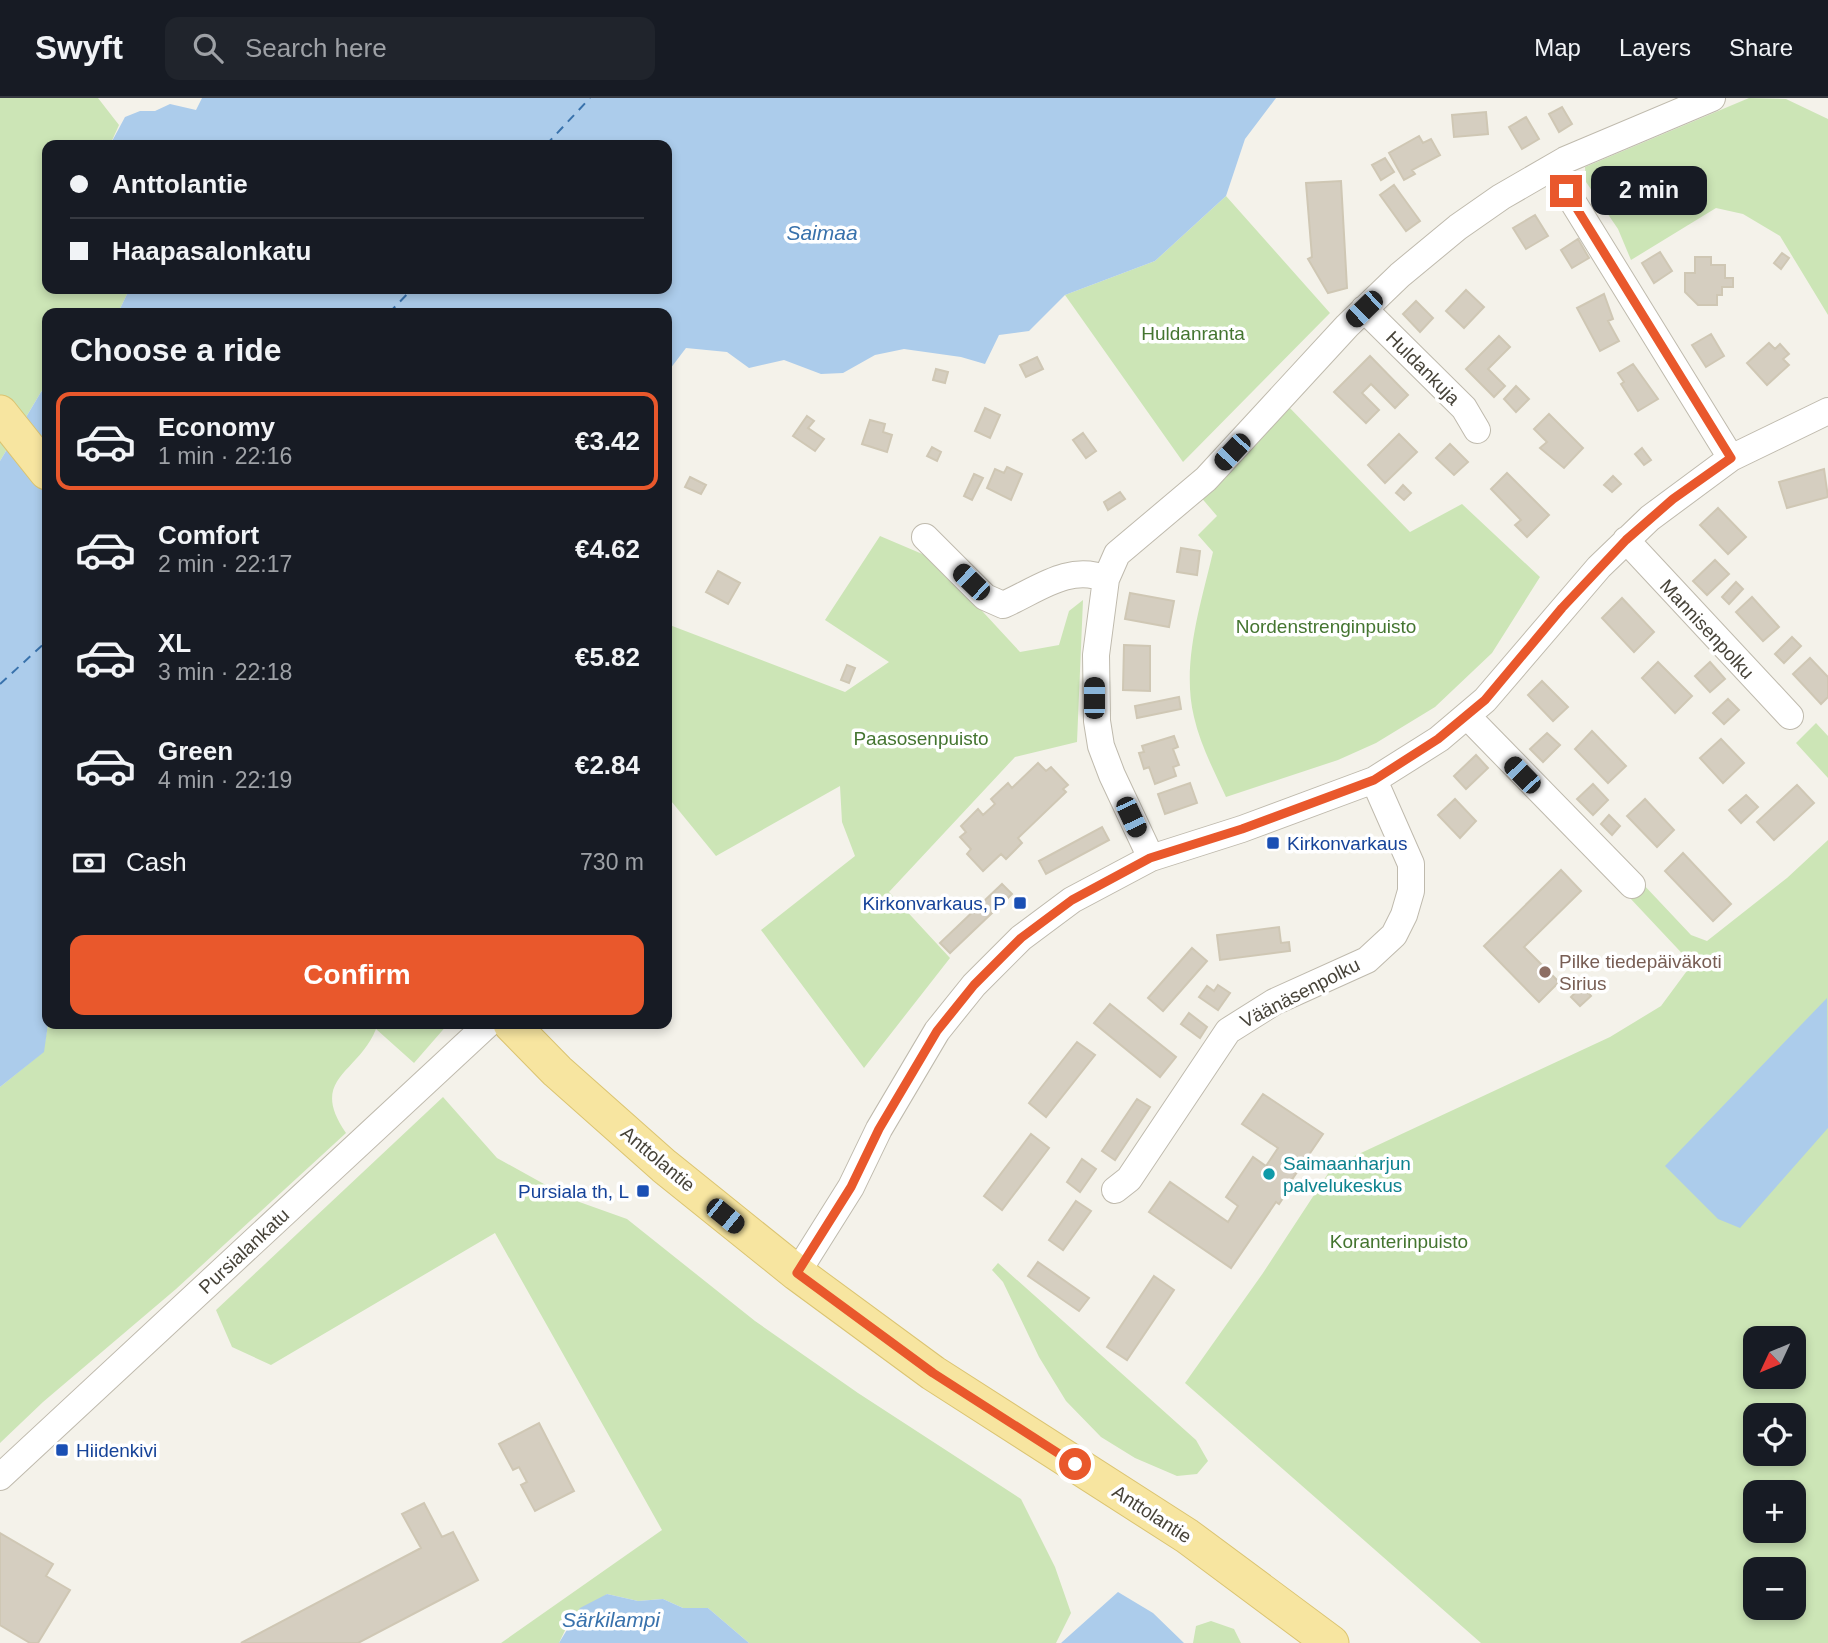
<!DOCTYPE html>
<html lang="en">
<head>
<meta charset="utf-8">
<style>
	:root { --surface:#171b24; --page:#20242c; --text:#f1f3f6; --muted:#9ea1a6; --line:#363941; --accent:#e9582c }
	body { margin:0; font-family:Helvetica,sans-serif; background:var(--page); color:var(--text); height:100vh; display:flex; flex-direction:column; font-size:26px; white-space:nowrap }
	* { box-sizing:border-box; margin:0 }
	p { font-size:23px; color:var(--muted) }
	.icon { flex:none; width:38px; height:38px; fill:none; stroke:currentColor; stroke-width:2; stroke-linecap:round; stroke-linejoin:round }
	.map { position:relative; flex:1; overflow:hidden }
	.sheet { position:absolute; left:42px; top:210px; width:630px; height:721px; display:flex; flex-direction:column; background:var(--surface); border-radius:14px; box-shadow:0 4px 10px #0003 }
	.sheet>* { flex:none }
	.guide { position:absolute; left:42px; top:42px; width:630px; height:154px; border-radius:14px; box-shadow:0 4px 10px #0003; display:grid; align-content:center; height:154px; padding:0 28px; background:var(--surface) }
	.needle { width:46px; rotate:226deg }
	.buttons { position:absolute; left:1743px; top:1228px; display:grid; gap:14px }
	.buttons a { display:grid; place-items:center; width:63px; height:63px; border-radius:14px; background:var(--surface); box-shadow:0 4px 10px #0003; font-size:35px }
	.end { position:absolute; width:32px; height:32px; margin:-16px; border:9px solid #e9582c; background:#fff; box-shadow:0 0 0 4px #fff }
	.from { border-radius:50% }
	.bubble { position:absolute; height:49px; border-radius:14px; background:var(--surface); box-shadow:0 4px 10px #0003; font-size:23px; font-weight:700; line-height:49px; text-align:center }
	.car { position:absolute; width:21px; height:42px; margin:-21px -10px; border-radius:9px; box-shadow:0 0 5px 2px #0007; background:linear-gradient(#222 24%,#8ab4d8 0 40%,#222 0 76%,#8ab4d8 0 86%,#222 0) }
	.guide b { display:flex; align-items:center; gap:24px; height:66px; font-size:26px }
	.guide b+b { border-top:2px solid var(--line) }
	.guide i { width:18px; height:18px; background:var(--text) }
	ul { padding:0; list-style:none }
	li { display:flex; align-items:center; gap:21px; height:98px; margin:0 14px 10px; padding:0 14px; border:4px solid transparent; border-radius:14px }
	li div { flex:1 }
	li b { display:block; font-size:26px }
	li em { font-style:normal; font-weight:700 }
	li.current { border-color:var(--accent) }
	li>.icon { width:63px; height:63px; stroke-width:1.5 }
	h2 { padding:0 28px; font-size:32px; line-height:84px }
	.pay { display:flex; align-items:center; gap:18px; height:77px; padding:0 28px; font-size:26px }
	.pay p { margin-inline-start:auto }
	.action { display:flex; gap:14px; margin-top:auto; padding:14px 28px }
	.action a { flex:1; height:80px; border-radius:14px; background:var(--accent); color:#fff; font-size:28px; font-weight:700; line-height:80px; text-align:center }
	header { display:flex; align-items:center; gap:42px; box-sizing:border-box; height:98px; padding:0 35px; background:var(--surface); border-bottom:2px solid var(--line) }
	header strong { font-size:33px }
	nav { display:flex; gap:38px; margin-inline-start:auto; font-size:24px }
	.search { width:490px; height:63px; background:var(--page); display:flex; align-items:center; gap:18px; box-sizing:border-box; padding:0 24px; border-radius:14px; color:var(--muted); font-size:26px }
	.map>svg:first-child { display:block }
	.green { fill:#cce5b6; fill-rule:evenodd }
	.water { fill:#accceb }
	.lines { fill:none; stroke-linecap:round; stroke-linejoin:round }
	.ferry { stroke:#3972ac; stroke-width:2; stroke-dasharray:9 7; stroke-linecap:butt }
	.building { fill:#d5cec0; stroke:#cfc7b4; stroke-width:2 }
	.minor-casing { stroke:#bfbaad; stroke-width:28 }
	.major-casing { stroke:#dbc471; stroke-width:37 }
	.minor { stroke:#fff; stroke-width:26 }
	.major { stroke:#f7e5a0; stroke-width:35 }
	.route { stroke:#e9582c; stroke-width:9 }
	.transit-dot { fill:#1a4fb4; stroke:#fff; stroke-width:2.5 }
	.education-dot { fill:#8d6e63; stroke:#fff; stroke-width:2.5 }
	.culture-dot { fill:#0f9aa8; stroke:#fff; stroke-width:2.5 }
	.labels { text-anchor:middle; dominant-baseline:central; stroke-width:7; stroke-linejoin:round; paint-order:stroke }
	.park-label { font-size:19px; fill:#447530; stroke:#fff }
	.street-label { font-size:19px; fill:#474339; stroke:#fff }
	.transit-label { font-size:19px; fill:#164399; stroke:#fff; text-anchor:start }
	.education-label { font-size:19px; fill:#785e54; stroke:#fff; text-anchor:start }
	.culture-label { font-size:19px; fill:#0d838f; stroke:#fff; text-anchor:start }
	.water-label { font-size:21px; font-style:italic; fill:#3972ac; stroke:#fff }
</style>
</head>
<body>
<header>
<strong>Swyft</strong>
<div class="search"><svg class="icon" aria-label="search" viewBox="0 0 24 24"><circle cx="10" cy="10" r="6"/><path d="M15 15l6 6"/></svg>Search here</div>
<nav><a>Map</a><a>Layers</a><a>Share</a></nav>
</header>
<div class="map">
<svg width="1828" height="1545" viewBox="0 0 1828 1545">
	<rect width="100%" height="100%" fill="#f4f2ea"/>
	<path class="green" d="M0,0H98L119,27L110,47H47V191H127L128,194L118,215H47V287L41,294L0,363Z
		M1749,0L1786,1L1828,21V217L1780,138L1743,116L1716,110L1631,162L1618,131L1586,84L1585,69Z
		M1226,98L1330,215L1183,364L1065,197L1155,163Z
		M1286,306L1410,434L1462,406L1540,479L1492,555L1435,609L1376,645L1338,662L1226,699C1214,673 1200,646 1194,619C1181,566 1201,506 1213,454L1198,437L1217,418L1199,397Z
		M880,438L934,461L1020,554L1059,547L1069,513L1083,502L1077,644L1015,659L889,794L950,860L864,970L761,832L855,758L842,724L840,688L716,758L667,698V526L845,594L889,564L825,522Z
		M1816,625L1828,638V680L1796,645Z
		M1828,742V1545H1481L1185,1285L1263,1175L1333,1068L1610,939L1661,908L1692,866L1629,799L1642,785L1691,837L1707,843L1787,780ZM1755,1241H1794V1279H1755ZM1755,1318H1794V1356H1755ZM1755,1395H1794V1433H1755ZM1755,1472H1794V1510H1755Z
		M48,926H448L414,965L376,931C358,976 308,980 346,1035L176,1191L43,1304L0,1345V989L43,954Z
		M443,999L497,1060L571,1101L627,1121L755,1223L858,1295L1021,1401L1055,1469L1071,1515L1056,1545H749L708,1510H683L663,1501L638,1503L607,1496L568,1526L559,1545H501L662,1432L495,1135L271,1267L232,1249L216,1212Z
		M998,1165L1196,1342L1208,1363L1197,1376L1177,1378L1135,1360L1101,1339L1066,1303L1039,1259L1003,1184L992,1172Z
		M1211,1523L1234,1531L1241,1545H1193L1196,1528Z"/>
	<path class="water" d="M202,0H1276L1245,41L1226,98L1155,163L1065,197L1029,233L999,237L985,266L961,259L904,251L875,257L843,275L821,276L784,262L749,270L727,254L686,250L670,271L669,327L667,330V215H118L128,194L127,191H667V47H110L125,19L140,13H155L170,6L196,12Z
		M47,287L48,926L44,954L0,989V363L41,294Z
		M1827,900L1828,1030L1740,1130L1718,1121L1665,1068Z
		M1118,1494L1153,1515L1184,1545H1061Z
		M607,1496L638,1503L663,1501L683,1510H708L749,1545H559L580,1510Z"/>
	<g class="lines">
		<path class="ferry" d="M546,47L590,0
			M389,215L412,191
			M0,586L47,543"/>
	</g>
	<path class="building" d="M1562,9L1572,26L1559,34L1549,16Z
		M1486,14L1488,36L1454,39L1452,17Z
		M1526,19L1539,41L1522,51L1509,29Z
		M1419,38L1423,45L1431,41L1440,57L1412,72L1415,76L1404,82L1389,55Z
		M1385,60L1394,74L1381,82L1372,67Z
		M1341,83L1347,190L1328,195L1308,161L1312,159L1306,85Z
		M1394,87L1420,123L1406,133L1380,97Z
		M1535,117L1548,138L1526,151L1513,130Z
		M1578,141L1589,160L1572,170L1561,152Z
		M1660,154L1672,173L1654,185L1642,165Z
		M1782,155L1789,160L1781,171L1774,165Z
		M1695,159H1711V167H1725V180H1733V189H1722V197H1717V207H1698L1685,194V175H1695Z
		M1466,192L1484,209L1464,230L1446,213Z
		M1604,196L1613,221L1608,223L1619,243L1600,253L1577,210Z
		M1416,203L1433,220L1420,234L1403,216Z
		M1711,236L1724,258L1706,269L1692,247Z
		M1499,238L1510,249L1488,271L1505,288L1494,299L1466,271Z
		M1769,245L1775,251L1780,246L1789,256L1783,261L1789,267L1767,287L1747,265Z
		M1370,258L1408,297L1395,310L1371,286L1362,295L1379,312L1366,325L1334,294Z
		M1037,259L1043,271L1026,279L1020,267Z
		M1633,266L1658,301L1638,313L1621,286L1624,284L1618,275Z
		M936,271L948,274L945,285L933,282Z
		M1516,288L1529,301L1516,314L1504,301Z
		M985,310L1000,317L990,340L975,333Z
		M1549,316L1583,350L1564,370L1540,350L1547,344L1534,331Z
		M807,318L814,323L808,330L824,341L815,353L793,338Z
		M870,322L885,326L883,334L892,337L887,354L862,346Z
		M1083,335L1096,353L1086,360L1073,342Z
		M1399,336L1417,354L1385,385L1368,367Z
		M1450,346L1468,364L1454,377L1436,360Z
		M932,349L941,354L937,363L927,358Z
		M1642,350L1651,362L1644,367L1635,356Z
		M1007,369L1022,376L1011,402L987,390L995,371L1004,375Z
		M1824,371L1828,399L1787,410L1779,384Z
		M1507,375L1549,417L1527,439L1515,427L1521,422L1491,391Z
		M974,376L983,380L972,402L964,398Z
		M1613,378L1621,386L1612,394L1604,387Z
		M690,379L706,387L701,396L685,389Z
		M1403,387L1411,395L1404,402L1396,395Z
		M1120,394L1125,401L1108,412L1104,404Z
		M1718,410L1746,439L1728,456L1700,427Z
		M1181,450L1200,453L1197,477L1177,474Z
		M1715,462L1729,476L1707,497L1693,483Z
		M718,473L740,485L728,506L706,494Z
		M1736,484L1743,491L1729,506L1722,499Z
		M1130,495L1174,503L1169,529L1125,521Z
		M1752,499L1779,529L1763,543L1736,514Z
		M1622,500L1654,534L1634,554L1602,520Z
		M1792,539L1801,548L1784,565L1775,556Z
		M1124,547L1150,548V593L1123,592Z
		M1810,560L1828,579V599L1821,606L1793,576Z
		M1658,564L1692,598L1675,615L1642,580Z
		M1710,564L1725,581L1710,594L1695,578Z
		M847,567L855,570L849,585L841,582Z
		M1542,583L1568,609L1553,623L1528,597Z
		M1179,599L1181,611L1137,620L1135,608Z
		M1728,601L1739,612L1724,626L1713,615Z
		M1592,633L1626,668L1608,685L1575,651Z
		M1547,635L1560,647L1543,664L1530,651Z
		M1174,638L1178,649L1173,651L1179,667L1173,669L1176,678L1155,686L1149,669L1144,671L1139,655L1144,654L1142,648Z
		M1721,641L1744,665L1723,685L1700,660Z
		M1476,657L1488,670L1466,691L1454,678Z
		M1038,665L1046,673L1051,669L1068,687L1063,691L1066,694L1018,740L1022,745L1006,761L1001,756L983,773L967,756L971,751L960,739L966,734L961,728L978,711L983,717L995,706L991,701L1008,685L1012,690Z
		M1190,685L1197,705L1165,716L1158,696Z
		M1593,686L1608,702L1593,717L1577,701Z
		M1797,687L1814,705L1774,742L1757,724Z
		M1746,697L1758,709L1741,725L1729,712Z
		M1455,701L1476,723L1460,740L1438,717Z
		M1645,701L1674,732L1657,749L1627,718Z
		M1609,717L1620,728L1612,737L1601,726Z
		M1102,729L1109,742L1046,776L1039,763Z
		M1683,755L1731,806L1713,823L1665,773Z
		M1561,772L1581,793L1524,849L1559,884L1539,904L1484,848Z
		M1002,786L1012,796L950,855L940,845Z
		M1279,829L1281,845L1289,844L1290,853L1220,862L1217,837Z
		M1192,850L1207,863L1163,913L1148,900Z
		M1218,887L1230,895L1218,912L1199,899L1207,888L1214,893Z
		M1582,888L1591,898L1580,908L1571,899Z
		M1110,906L1176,959L1160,979L1094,925Z
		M1189,915L1207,929L1200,940L1181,926Z
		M1077,944L1095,957L1046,1019L1029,1005Z
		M1263,996L1323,1036L1289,1086L1291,1088L1279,1106L1276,1104L1231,1170L1149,1114L1170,1084L1228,1124L1238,1108L1226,1099L1253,1059L1266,1068L1278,1050L1242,1026Z
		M1137,1001L1150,1009L1115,1062L1102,1053Z
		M1031,1036L1049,1050L1002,1112L984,1098Z
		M1082,1061L1096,1071L1080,1094L1067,1084Z
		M1076,1103L1091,1113L1063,1152L1049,1142Z
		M1038,1164L1089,1200L1079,1213L1028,1178Z
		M1154,1178L1174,1192L1127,1262L1107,1249Z
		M539,1325L574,1393L535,1413L521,1387L527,1384L519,1369L513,1372L499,1346Z
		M424,1405L442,1439L453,1434L478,1482L358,1545H241L421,1450L402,1416Z
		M0,1435L53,1466L46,1478L70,1492L38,1545H30L0,1527Z"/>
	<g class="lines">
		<g class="minor-casing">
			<path id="minor" d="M1552,70L1731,360
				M1364,211L1464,310L1477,332
				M925,439L985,499L1003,507C1036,493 1069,465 1106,481
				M1626,442L1790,618
				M1468,619L1632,787
				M1151,760L1112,677L1101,648L1097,623L1096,557L1106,481L1117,456L1206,381L1347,228L1400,177L1458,129L1501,99L1565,62L1712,0
				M1115,1092L1129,1081L1228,933L1274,904L1367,862L1394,837L1404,817L1411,793V766L1374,682
				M797,1175L851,1089L879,1031L937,933L974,887L1021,840L1072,802L1151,760L1242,731L1374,682L1439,641L1485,602L1599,469L1650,420L1731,360L1828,313
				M0,1379L488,926"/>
		</g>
		<g class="major-casing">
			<path id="major" d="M0,315L47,374
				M511,926L557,973L664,1068L797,1175L933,1275L1187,1438L1331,1545"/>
		</g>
		<use href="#minor" class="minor"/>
		<use href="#major" class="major"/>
	</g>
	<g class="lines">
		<path class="route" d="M1075,1366L933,1275L797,1175L851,1089L879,1031L937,933L974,887L1021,840L1072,802L1150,760L1242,731L1374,682L1438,641L1485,602L1562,510L1626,442L1673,401L1731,360L1566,93"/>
	</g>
	<g class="transit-dot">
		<rect x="1266" y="738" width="14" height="14" rx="3.5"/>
		<rect x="1013" y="798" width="14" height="14" rx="3.5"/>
		<rect x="636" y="1086" width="14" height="14" rx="3.5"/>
		<rect x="55" y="1345" width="14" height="14" rx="3.5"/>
	</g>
	<circle class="education-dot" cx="1545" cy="874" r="7"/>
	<circle class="culture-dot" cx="1269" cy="1076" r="7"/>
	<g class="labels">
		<g class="park-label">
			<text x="1193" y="235">Huldanranta</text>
			<text x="1326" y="528">Nordenstrenginpuisto</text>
			<text x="921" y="640">Paasosenpuisto</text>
			<text x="1399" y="1143">Koranterinpuisto</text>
		</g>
		<g class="street-label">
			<text transform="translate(1423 270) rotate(45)">Huldankuja</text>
			<text transform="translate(1707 531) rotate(47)">Mannisenpolku</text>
			<text transform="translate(1300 895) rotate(-27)">Väänäsenpolku</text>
			<text transform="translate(658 1061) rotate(40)">Anttolantie</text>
			<text transform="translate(244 1153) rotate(-43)">Pursialankatu</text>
			<text transform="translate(1152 1416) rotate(33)">Anttolantie</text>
		</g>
		<g class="transit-label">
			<text x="1287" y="745">Kirkonvarkaus</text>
			<text x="1006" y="805" text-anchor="end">Kirkonvarkaus, P</text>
			<text x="629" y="1093" text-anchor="end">Pursiala th, L</text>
			<text x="76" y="1352">Hiidenkivi</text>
		</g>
		<g class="education-label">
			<text x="1559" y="863">Pilke tiedepäiväkoti<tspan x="1559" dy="22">Sirius</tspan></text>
		</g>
		<g class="culture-label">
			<text x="1283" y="1065">Saimaanharjun<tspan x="1283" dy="22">palvelukeskus</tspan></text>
		</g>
		<g class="water-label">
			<text x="822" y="134">Saimaa</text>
			<text x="611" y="1521">Särkilampi</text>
		</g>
	</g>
</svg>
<div class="buttons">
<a><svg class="needle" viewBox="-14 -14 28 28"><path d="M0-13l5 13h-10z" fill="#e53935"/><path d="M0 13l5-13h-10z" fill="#9ea1a6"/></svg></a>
<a><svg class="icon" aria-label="locate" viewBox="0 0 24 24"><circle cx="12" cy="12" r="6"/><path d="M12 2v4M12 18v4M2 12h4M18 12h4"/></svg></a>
<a>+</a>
<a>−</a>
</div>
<i class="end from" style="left:1075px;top:1366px"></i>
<i class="end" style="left:1566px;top:93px"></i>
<div class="bubble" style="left:1591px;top:68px;width:116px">2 min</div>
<i class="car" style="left:1364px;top:211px;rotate:226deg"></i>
<i class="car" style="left:1232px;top:354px;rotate:223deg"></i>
<i class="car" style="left:971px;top:484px;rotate:314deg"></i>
<i class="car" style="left:1094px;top:600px;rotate:0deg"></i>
<i class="car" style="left:1522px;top:677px;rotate:316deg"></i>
<i class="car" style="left:1131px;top:719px;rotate:155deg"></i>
<i class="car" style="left:725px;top:1118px;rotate:129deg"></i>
<div class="guide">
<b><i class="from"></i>Anttolantie</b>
<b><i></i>Haapasalonkatu</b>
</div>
<section class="sheet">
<h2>Choose a ride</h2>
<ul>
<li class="current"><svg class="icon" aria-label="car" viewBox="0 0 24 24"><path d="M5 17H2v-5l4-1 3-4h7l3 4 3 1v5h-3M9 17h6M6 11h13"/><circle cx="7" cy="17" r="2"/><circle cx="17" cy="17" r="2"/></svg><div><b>Economy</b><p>1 min · 22:16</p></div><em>€3.42</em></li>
<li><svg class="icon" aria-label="car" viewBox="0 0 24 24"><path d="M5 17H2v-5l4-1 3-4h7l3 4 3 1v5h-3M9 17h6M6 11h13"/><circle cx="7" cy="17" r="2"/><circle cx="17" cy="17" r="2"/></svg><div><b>Comfort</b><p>2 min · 22:17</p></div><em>€4.62</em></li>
<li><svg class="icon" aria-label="car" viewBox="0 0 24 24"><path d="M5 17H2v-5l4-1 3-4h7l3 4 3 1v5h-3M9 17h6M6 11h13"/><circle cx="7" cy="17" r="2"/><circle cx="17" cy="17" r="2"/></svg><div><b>XL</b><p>3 min · 22:18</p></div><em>€5.82</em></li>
<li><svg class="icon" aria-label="car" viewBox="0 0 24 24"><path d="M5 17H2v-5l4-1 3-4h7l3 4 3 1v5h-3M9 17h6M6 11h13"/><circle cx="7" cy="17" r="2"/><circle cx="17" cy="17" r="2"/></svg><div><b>Green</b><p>4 min · 22:19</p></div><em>€2.84</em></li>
</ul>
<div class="pay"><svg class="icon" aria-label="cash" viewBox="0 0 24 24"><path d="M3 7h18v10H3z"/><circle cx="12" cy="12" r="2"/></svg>Cash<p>730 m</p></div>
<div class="action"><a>Confirm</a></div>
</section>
</div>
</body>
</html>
